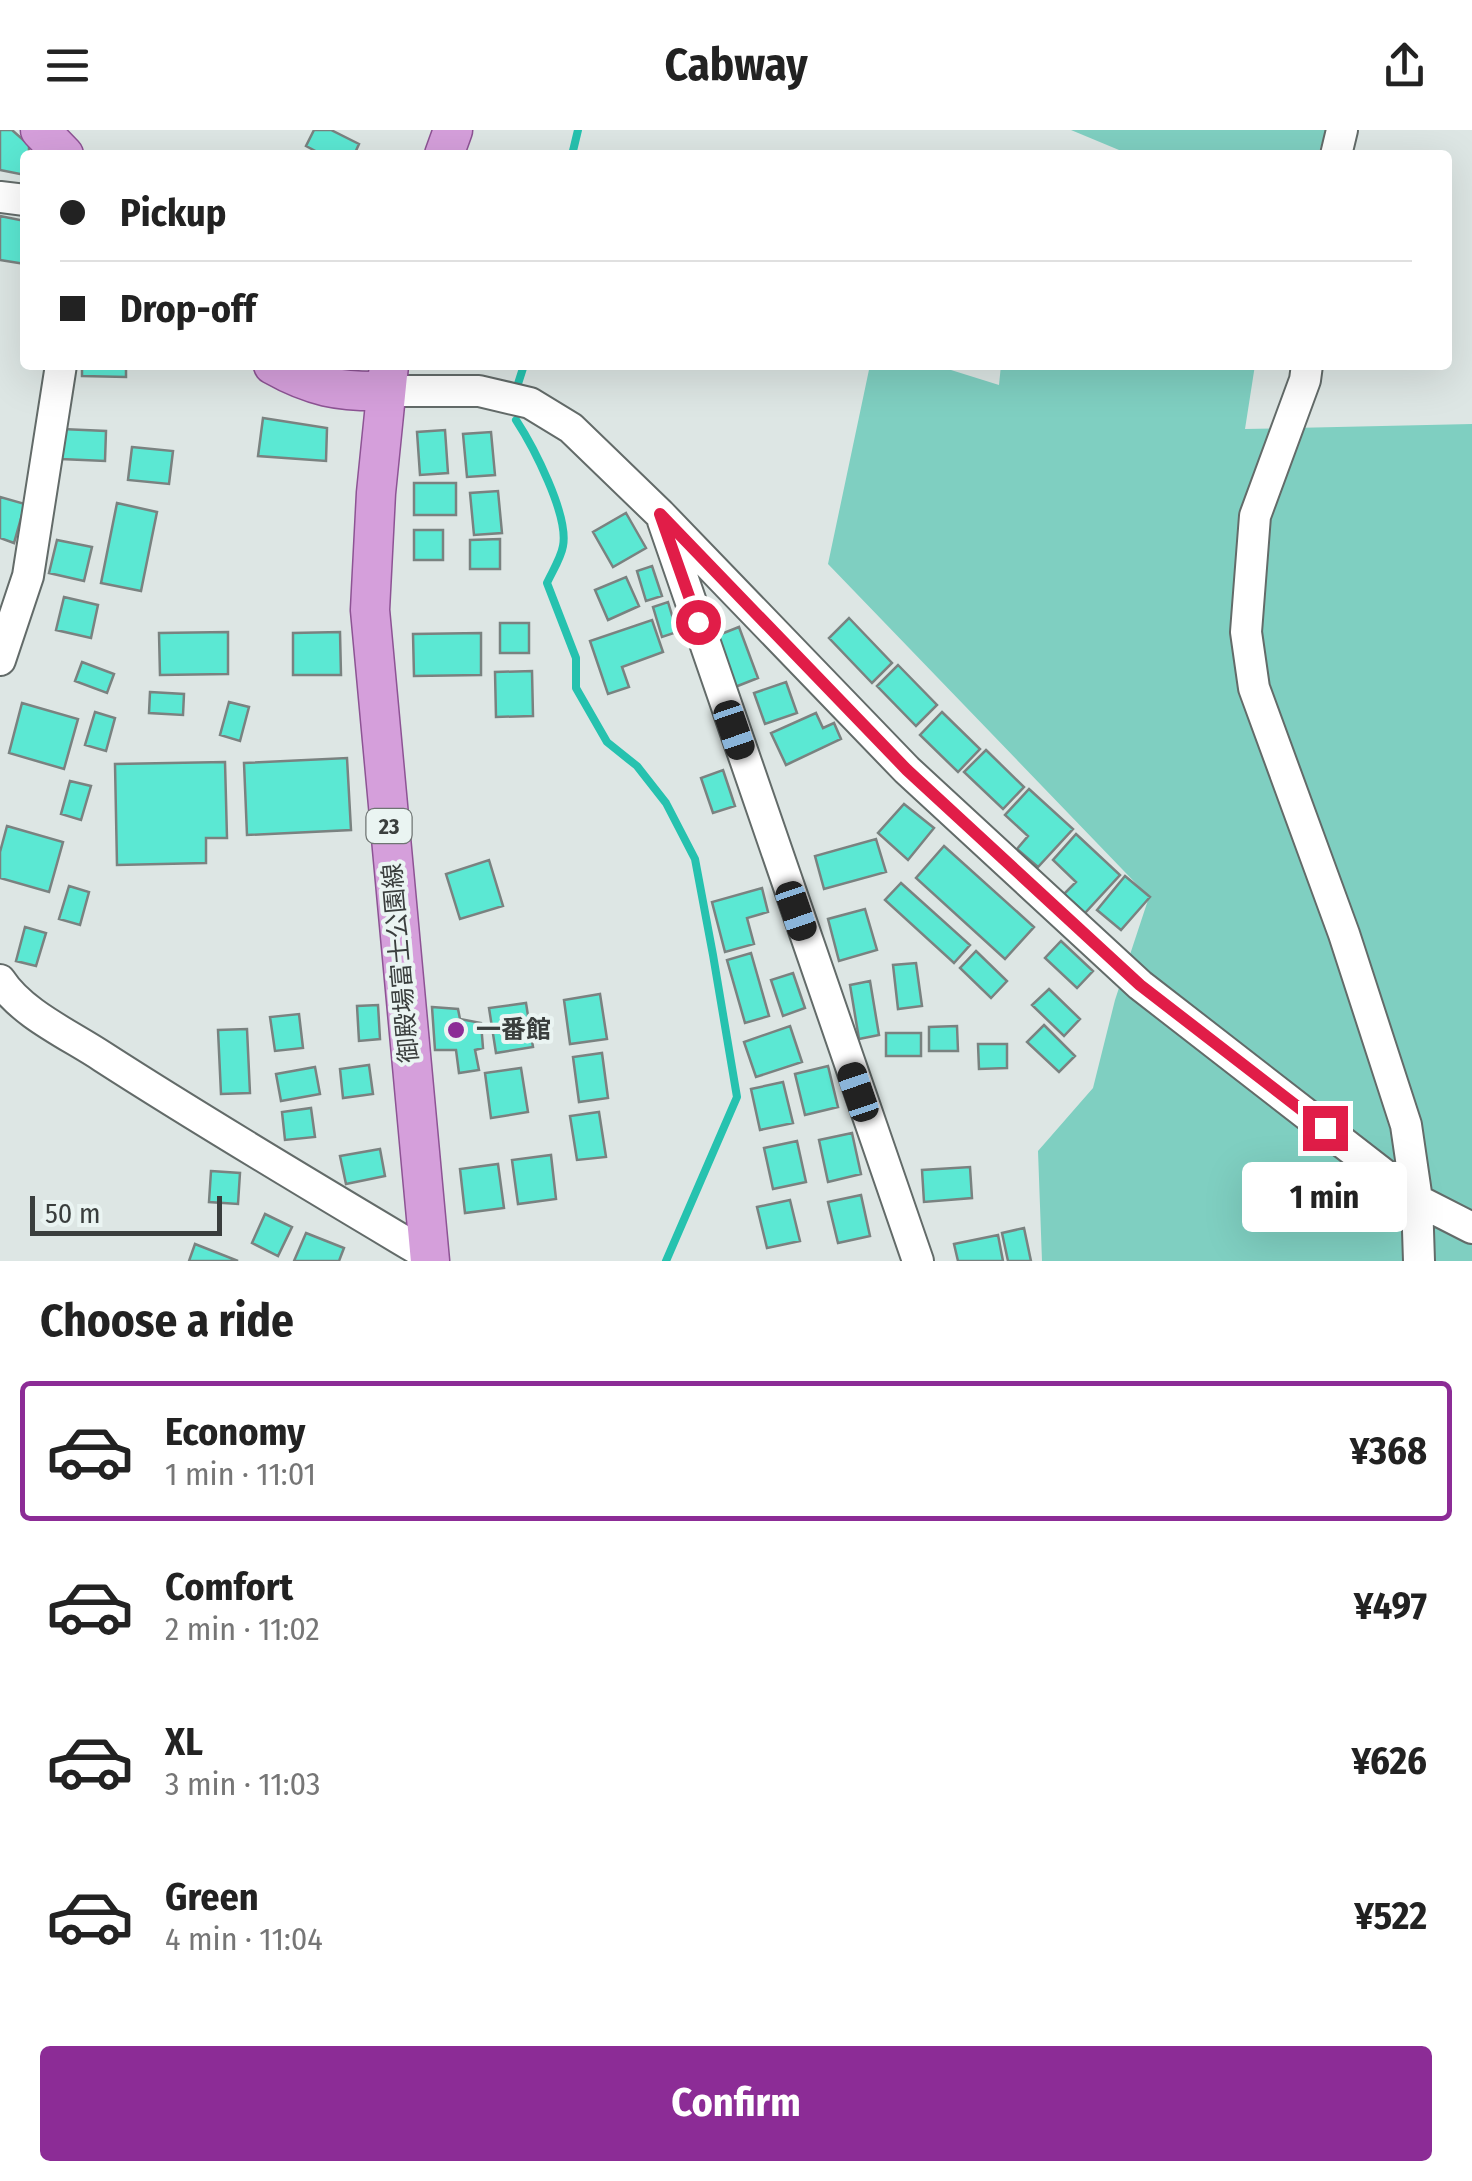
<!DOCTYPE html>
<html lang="en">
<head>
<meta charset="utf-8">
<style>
	:root { --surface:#fff; --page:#f2f2f2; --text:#222; --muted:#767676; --line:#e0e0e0; --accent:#8c2c96 }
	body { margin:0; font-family:"Fira Sans Condensed","Noto Sans JP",sans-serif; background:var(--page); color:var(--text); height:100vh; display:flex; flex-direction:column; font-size:38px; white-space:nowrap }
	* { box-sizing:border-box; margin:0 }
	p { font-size:32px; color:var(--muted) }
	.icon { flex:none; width:55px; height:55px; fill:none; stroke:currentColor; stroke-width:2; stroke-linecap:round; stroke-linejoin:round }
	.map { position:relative; height:1131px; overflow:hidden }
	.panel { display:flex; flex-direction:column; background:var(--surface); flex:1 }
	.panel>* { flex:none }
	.banner { position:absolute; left:20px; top:20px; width:1432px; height:220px; border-radius:10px; box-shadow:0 10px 40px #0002; display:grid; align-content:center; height:220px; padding:0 40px; background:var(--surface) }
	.scale { position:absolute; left:30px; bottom:25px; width:192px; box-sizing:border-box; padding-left:10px; border:5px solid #3a3e3d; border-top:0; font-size:28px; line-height:35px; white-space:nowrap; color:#3a3e3d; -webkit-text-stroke:8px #eaf4f2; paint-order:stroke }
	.end { position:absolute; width:45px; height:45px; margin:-22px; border:12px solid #e11d48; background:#fff; box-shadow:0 0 0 5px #fff }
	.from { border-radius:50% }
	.bubble { position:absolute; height:70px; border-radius:10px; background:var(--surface); box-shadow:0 10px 40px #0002; font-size:32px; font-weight:700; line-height:70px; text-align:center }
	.car { position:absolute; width:30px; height:60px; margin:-30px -15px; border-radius:12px; box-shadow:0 0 8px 2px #0007; background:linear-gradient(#222 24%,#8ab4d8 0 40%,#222 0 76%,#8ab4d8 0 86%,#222 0) }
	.banner b { display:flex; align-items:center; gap:35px; height:95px; font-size:38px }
	.banner b+b { border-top:2px solid var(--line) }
	.banner i { width:25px; height:25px; background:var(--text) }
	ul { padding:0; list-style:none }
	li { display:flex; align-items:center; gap:30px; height:140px; margin:0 20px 15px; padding:0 20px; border:5px solid transparent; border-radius:10px }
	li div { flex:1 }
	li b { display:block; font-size:38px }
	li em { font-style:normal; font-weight:700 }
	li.current { border-color:var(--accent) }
	li>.icon { width:90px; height:90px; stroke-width:1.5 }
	h2 { padding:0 40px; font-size:45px; line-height:120px }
	.button { display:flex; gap:20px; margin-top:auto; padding:20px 40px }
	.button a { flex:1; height:115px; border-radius:10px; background:var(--accent); color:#fff; font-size:40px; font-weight:700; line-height:115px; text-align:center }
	header { display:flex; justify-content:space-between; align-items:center; height:130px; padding:0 40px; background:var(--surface); font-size:45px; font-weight:700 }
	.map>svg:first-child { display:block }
	.green { fill:#7fcfc1 }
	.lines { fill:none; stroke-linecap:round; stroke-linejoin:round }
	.stream { stroke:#26c2af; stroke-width:8 }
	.building { fill:#5be8d3; stroke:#7a8280; stroke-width:2.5 }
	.minor-casing { stroke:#636b69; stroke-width:34 }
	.major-casing { stroke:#8d5394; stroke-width:41 }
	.minor { stroke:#fff; stroke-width:30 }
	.major { stroke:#d59fdb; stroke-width:38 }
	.route { stroke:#e11d48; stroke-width:12 }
	.poi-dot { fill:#8c2c96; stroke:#eaf4f2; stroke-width:4 }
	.labels { text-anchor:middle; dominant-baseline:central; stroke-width:8; stroke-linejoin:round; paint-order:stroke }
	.shield { fill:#eaf4f2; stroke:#6f7573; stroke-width:2.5 }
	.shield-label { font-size:22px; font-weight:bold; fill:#3a3e3d }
	.street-label { font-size:25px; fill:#3a3e3d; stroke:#eaf4f2 }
	.poi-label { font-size:25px; font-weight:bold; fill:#3a3e3d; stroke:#eaf4f2; text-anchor:start }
</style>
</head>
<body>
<header><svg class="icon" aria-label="menu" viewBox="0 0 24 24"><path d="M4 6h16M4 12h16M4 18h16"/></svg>Cabway<svg class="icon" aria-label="share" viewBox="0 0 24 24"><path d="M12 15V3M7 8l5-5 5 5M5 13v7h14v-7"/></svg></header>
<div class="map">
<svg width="1472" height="1131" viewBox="0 0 1472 1131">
	<rect width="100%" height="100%" fill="#dde6e4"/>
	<path class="green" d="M1071,0H1326L1318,25H1131Z
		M870,235H935L999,255L1001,235H1255L1245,299L1472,294V1131H1042L1038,1021L1093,958L1115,870L1149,767L828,434Z"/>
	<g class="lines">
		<path class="stream" d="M572,25L578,0
			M516,260L524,235
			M516,290C533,316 569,385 563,416C561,428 552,442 547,453L576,528V558L607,612L637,636L666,673L695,729L713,825L737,967L666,1131"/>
	</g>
	<path class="building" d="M0,0H12L29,15V25H25V45L0,40Z
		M314,0H331L359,14L354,25H323L306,16Z
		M0,86L25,91V134L0,130Z
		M82,235H126V247L82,246Z
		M263,288L327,298L326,331L258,326Z
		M62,299L106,301L105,331L61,329Z
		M445,300L448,343L420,345L417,302Z
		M491,302L495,345L467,347L463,304Z
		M132,317L173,321L169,354L128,350Z
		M414,353H456V385H414Z
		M498,361L502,403L474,405L470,363Z
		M0,367L25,374L14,413L0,408Z
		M117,373L157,382L141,461L101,453Z
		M626,383L646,418L613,437L593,402Z
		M414,400H443V430H414Z
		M500,409V439H470V410Z
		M57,410L92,417L84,451L49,443Z
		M652,436L662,466L646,471L637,441Z
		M626,447L639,476L608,490L595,460Z
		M64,467L98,475L91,508L56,500Z
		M668,472L677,502L662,507L653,477Z
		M849,488L892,533L872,553L829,508Z
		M652,490L663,522L622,537L629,557L608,564L590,511Z
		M500,493H529V523H500Z
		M739,497L758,548L735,557L716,506Z
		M228,502V544L160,545L159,503Z
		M340,502L341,545H293V503Z
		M481,503V545L414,546L413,504Z
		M82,532L114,544L107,563L75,551Z
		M898,535L937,575L916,596L877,556Z
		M532,541L533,586L496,587L495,542Z
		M786,552L797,583L765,594L754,563Z
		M150,562L184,564L183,585L149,583Z
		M229,572L249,577L240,611L220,605Z
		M22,573L78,589L64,639L9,623Z
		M95,582L115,588L106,621L85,615Z
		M942,582L980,619L958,642L920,605Z
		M816,583L823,598L834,593L841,609L786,635L771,603Z
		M986,620L1024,657L1003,679L964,642Z
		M347,628L351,700L247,705L244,633Z
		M225,632L227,708H206V733L117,735L115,634Z
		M723,640L735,676L713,683L701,648Z
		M70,651L91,656L81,690L61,684Z
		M1029,659L1073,699L1038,737L1017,719L1028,706L1005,685Z
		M904,674L934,698L908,730L878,703Z
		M7,696L63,712L49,762L0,748V722Z
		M1076,704L1120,745L1085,783L1064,764L1076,752L1053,730Z
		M876,709L886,742L824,759L815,726Z
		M944,716L1034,797L1005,829L916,748Z
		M489,730L503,776L460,789L446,744Z
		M1125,746L1150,767L1121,800L1097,780Z
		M901,753L970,815L954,833L885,770Z
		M69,756L89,762L80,795L59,789Z
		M762,758L768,782L747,788L754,814L725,822L712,772Z
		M865,779L877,820L839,831L828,789Z
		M25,797L46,803L36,836L16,831Z
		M1061,811L1093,841L1077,858L1045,828Z
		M976,821L1007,851L991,868L960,838Z
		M751,823L769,886L745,893L727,830Z
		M916,833L922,876L898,879L893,835Z
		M793,843L805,878L783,886L771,850Z
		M870,851L879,905L859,909L850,855Z
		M1049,859L1080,889L1064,906L1032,875Z
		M600,864L607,909L570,914L564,870Z
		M526,873L533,917L496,923L489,878Z
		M378,875L380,909L359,911L357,876Z
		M432,877L458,879L460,889L481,893L483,918L475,920L479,940L459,943L456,920H435Z
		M299,884L303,918L275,921L270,887Z
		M1044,895L1075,926L1059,942L1027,912Z
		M790,896L802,932L756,947L744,912Z
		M957,896L958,921H929V897Z
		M247,899L250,963L221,964L218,900Z
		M886,903H921V926H886Z
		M978,914H1007V938L979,939Z
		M602,923L608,968L579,972L573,927Z
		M369,935L373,964L343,968L340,939Z
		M828,936L838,977L805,985L795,944Z
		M315,937L320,964L281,971L276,944Z
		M521,938L528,982L491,988L485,943Z
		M783,952L793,993L760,1000L751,959Z
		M311,978L315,1007L285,1010L282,982Z
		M599,982L606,1027L577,1030L570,986Z
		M852,1003L861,1044L828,1052L819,1010Z
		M797,1011L806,1052L773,1059L764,1018Z
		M380,1019L385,1046L346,1054L340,1026Z
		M551,1025L556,1069L518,1074L512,1030Z
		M498,1034L504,1078L465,1083L460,1039Z
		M970,1037L972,1068L924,1072L922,1040Z
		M211,1041L240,1043L238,1074L209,1072Z
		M861,1065L870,1106L838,1113L828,1072Z
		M790,1070L800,1111L767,1118L757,1077Z
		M265,1084L292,1097L278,1126L252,1113Z
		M1024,1098L1031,1131H1008L1002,1103Z
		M306,1103L344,1118L339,1131H294Z
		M998,1105L1003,1131H958L954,1114Z
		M195,1114L238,1131H189Z"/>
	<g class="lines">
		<g class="minor-casing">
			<path id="minor" d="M1336,25L1342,0
				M0,67L25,70
				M1307,235L1305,250L1255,386L1246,502L1254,558L1344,804L1406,995L1417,1070L1419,1131
				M384,261H479L530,273L571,298L660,384L907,640L1140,855L1417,1070L1472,1098
				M663,391L918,1131
				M0,530L28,446L61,235
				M0,850C22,884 70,905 103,927C210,996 320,1061 429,1126"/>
		</g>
		<g class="major-casing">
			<path id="major" d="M40,0L64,25
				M444,25L453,0
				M273,235C312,257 339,262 384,261
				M389,235L376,363L370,480L430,1131"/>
		</g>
		<use href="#minor" class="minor"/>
		<use href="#major" class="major"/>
	</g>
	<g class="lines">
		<path class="route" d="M698,492L660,384L907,640L1140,855L1325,998"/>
	</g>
	<circle class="poi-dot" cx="456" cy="900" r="10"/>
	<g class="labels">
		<rect class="shield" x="366.5" y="679" width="45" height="34" rx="8"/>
		<g class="shield-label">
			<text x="389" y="696">23</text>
		</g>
		<g class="street-label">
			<text transform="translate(401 833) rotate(-95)">御殿場富士公園線</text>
		</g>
		<g class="poi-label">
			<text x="476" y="900">一番館</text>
		</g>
	</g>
</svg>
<div class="scale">50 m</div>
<i class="end from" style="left:698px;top:492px"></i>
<i class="end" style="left:1325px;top:998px"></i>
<div class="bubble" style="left:1242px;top:1032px;width:165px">1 min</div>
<i class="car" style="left:734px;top:600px;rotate:161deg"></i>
<i class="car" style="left:796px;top:781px;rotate:161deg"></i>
<i class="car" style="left:858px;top:962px;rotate:341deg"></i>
<div class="banner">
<b><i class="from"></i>Pickup</b>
<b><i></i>Drop-off</b>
</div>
</div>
<section class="panel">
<h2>Choose a ride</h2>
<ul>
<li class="current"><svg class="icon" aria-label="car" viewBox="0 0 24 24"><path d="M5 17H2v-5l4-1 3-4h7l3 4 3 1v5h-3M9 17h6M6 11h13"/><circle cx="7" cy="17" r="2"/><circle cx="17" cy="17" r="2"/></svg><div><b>Economy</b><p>1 min · 11:01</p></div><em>¥368</em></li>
<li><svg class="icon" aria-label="car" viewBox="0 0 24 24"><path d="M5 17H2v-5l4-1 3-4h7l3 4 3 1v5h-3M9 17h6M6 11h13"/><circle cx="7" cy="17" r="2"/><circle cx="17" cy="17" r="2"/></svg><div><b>Comfort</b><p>2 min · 11:02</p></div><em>¥497</em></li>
<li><svg class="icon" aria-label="car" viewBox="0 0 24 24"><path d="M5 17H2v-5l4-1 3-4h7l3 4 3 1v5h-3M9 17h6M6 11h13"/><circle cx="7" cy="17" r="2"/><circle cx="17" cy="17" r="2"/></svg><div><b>XL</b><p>3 min · 11:03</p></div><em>¥626</em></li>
<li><svg class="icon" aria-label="car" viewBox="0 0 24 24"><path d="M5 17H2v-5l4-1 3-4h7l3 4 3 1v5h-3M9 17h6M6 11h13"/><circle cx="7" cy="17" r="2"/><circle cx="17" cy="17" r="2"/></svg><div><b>Green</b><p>4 min · 11:04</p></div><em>¥522</em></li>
</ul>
<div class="button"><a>Confirm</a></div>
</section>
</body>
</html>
